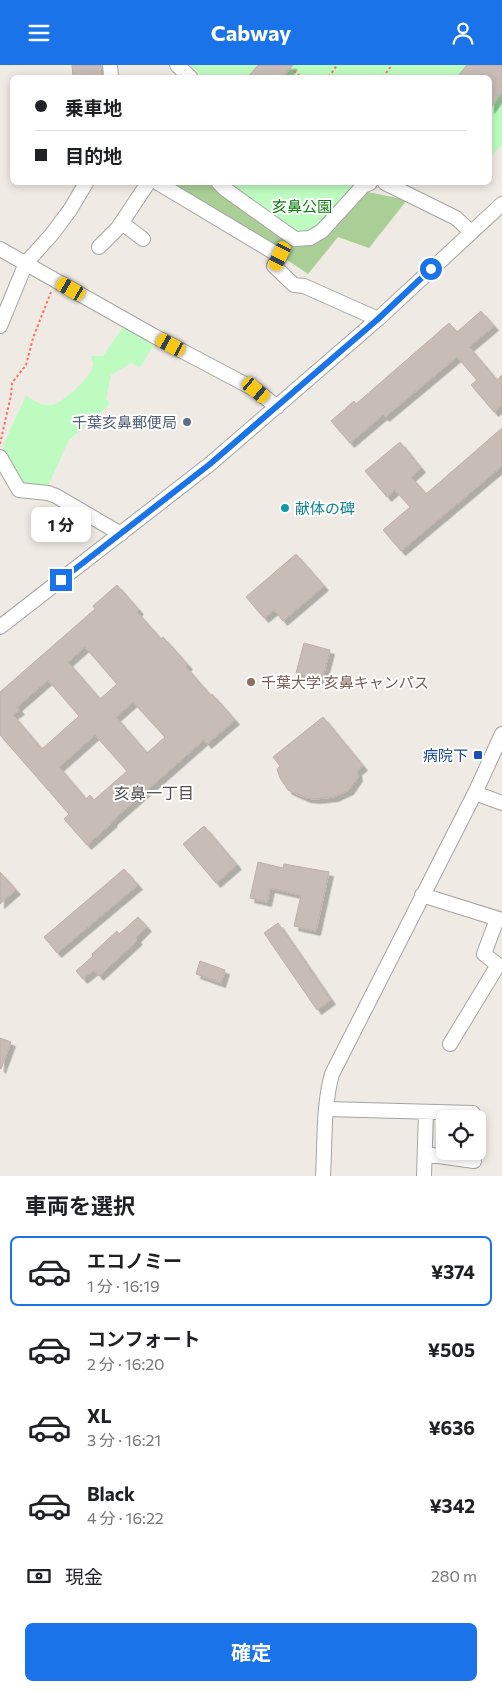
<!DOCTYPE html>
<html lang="ja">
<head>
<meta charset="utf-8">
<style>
	:root { --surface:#fff; --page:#f6f6f6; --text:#202124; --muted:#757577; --line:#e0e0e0; --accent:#1a73e8 }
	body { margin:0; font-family:Commissioner,"Noto Sans JP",sans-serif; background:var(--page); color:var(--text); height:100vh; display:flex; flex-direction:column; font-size:19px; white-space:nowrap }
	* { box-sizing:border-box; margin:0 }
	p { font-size:16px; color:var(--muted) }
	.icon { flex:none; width:28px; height:28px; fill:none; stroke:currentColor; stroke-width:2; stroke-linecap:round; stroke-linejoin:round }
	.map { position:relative; height:1111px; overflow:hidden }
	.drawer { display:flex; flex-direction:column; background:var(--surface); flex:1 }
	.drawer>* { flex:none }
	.hud { position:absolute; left:10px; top:10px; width:482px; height:110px; border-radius:8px; box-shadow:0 2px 8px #0003; display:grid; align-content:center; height:110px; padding:0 25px; background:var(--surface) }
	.tools { position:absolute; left:436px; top:1045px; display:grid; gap:10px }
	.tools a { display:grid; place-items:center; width:50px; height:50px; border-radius:8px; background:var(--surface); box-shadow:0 2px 8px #0003; font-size:25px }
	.end { position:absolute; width:22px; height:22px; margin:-11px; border:6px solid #1a73e8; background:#fff; box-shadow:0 0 0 2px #fff }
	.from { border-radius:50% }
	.bubble { position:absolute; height:35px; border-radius:8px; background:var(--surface); box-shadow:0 2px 8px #0003; font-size:16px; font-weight:700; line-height:35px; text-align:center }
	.car { position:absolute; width:15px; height:30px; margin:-15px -8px; border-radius:6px; box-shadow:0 0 4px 1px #0007; background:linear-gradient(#f5c518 24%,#345 0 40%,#f5c518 0 76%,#345 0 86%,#f5c518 0) }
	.hud b { display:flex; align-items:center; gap:18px; height:48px; font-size:19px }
	.hud b+b { border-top:1px solid var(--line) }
	.hud i { width:12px; height:12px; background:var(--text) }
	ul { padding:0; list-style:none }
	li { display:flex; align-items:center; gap:15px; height:70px; margin:0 10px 8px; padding:0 15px; border:2px solid transparent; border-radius:8px }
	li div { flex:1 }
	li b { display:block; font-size:19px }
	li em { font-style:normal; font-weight:700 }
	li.selected { border-color:var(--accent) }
	li>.icon { width:45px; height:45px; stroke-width:1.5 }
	h2 { padding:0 25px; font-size:22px; line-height:60px }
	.pay { display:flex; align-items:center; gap:12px; height:55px; padding:0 25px; font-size:19px }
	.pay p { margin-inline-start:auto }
	.action { display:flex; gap:10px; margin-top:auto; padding:10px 25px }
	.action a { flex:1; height:58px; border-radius:8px; background:var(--accent); color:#fff; font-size:20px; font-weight:700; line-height:58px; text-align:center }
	header { display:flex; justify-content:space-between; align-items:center; height:65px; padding:0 25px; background:var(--accent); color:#fff; font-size:22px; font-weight:700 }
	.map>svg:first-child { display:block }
	.forest { fill:#aacf96 }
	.park { fill:#befbc0 }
	.building { fill:#c7bcb6; stroke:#c1b0a5; fill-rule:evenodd; filter:url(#shadow) }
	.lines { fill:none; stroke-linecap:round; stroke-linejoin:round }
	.minor-casing { stroke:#a4a4a4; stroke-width:16 }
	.path { stroke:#fd6d65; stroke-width:2; stroke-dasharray:2.5 2.5; stroke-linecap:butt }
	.minor { stroke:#fff; stroke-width:14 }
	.route { stroke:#1a73e8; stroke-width:6 }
	.service-dot { fill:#5c6f8a; stroke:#fff; stroke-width:2 }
	.culture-dot { fill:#0f9aa8; stroke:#fff; stroke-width:2 }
	.education-dot { fill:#8d6e63; stroke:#fff; stroke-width:2 }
	.transit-dot { fill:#1a4fb4; stroke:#fff; stroke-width:2 }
	.labels { text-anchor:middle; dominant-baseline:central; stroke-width:4; stroke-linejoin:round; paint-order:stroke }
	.park-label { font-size:15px; fill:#087f0c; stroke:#fff }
	.service-label { font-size:15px; fill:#4e5e75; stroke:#fff; text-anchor:end }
	.culture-label { font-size:15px; fill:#0d838f; stroke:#fff; text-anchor:start }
	.education-label { font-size:15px; fill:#785e54; stroke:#fff; text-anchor:start }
	.transit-label { font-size:15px; fill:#164399; stroke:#fff; text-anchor:end }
	.neighbourhood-label { font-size:16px; fill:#505050; stroke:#fff }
</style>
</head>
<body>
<header><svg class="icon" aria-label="menu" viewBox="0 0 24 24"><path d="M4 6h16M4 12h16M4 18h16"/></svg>Cabway<svg class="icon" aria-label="person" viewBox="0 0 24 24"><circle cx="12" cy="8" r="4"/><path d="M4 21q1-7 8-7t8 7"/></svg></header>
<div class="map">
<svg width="502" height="1111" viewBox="0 0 502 1111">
	<defs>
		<filter id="shadow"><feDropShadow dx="4.5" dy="4.5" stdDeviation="0" flood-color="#0004"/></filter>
	</defs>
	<rect width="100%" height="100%" fill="#efeae3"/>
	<path class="forest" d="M173,118H208L286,176L334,165L368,127L407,135L369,183L338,172L308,209Z"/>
	<path class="park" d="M190,0H502V80L490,91V12H203Z
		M230,118H356L317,160L309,165L296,166Z
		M125,259L157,276L140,302L131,298L111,310L106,334L110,339L69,375L47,423L22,418L8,395L3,380L26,331C34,335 42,342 52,340C63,338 94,310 93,299C93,296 91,294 91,291H103Z"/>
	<path class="building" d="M72,0H101L102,12H73Z
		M258,0H293L283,12H248Z
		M467,0H502V27L490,44V12H457Z
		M481,246L494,261L469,282L497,315L502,310V340L494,347L471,320L477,315L457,292L385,352L383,350L350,378L331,356L354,336L356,339L449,258L457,267Z
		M502,363V401L401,486L383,465L410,442L395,425L387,432L365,406L400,377L421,403L411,412L426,429Z
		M296,489L324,521L283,556L274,545L264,553L246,532Z
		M117,520L139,545L137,547L161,574L163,572L188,600L186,602L211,631L212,629L235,655L207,679L204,675L112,756L113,757L87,780L64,754L69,749L0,670V627L95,544L93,541ZM85,582L117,619L100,634L68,597ZM48,615L79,651L42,684L13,650L20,645L17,642ZM133,637L165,672L147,688L116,652ZM95,670L127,706L94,735L90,730L86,734L59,702Z
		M304,578L330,585L322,615L296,608Z
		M323,652L363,701L357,706L358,712L349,725L334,732L315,734L306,733L288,725L280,713L277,704L280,701L273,692Z
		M204,761L237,800L216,818L183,779Z
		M258,797L283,803L284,799L329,807L316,866L294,861L301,830L270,823L267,837L250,833Z
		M124,804L138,820L57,888L44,872Z
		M0,807L16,825L0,839Z
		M138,852L147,862L136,873L138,875L99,911L94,905L83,914L76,906L93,891L92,889L117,866L119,869Z
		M278,858L331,935L317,945L264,868Z
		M200,896L225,905L221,918L196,909Z
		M0,973L11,977L1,1004L0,1003Z"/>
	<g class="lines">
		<g class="minor-casing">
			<path id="minor" d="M110,0L111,12
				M177,0L190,12
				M158,118L280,191L274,201L294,220L304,221L378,254
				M219,118L225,124L295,174L310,173L322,166L363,121L370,118
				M385,118L456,153L471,167
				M122,158L143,174
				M99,182L118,163L148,118
				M0,184L154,271L256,325L277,342
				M0,261L26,198L52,169L70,145L86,118
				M0,392L19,425L48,428L56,431L121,469
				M0,562L210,399L378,254L502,139
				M475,728L502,738
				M422,830L502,855
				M450,979L498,900L484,889L497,854
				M327,1044L473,1048
				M425,1089L474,1096
				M323,1111C325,1078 323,1041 332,1009L475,728L502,669
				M424,1111L426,1047"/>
		</g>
		<path class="path" d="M294,6L301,12
			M329,12L337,0
			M383,12L392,0
			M0,379L11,330L12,318L26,300L33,273L51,227"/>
		<use href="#minor" class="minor"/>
	</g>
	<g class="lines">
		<path class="route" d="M61,515L210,399L378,254L431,204"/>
	</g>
	<circle class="service-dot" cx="187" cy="357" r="5"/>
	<circle class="culture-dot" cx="285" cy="443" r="5"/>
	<circle class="education-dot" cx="251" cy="617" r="5"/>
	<rect class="transit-dot" x="473" y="685" width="10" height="10" rx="2.5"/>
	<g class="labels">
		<g class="park-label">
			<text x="302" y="141">亥鼻公園</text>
		</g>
		<g class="service-label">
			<text x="177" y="357">千葉亥鼻郵便局</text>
		</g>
		<g class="culture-label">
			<text x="295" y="443">献体の碑</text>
		</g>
		<g class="education-label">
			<text x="261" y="617">千葉大学 亥鼻キャンパス</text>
		</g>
		<g class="transit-label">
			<text x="468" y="690">病院下</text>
		</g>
		<g class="neighbourhood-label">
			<text x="154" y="727">亥鼻一丁目</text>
		</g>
	</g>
</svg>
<div class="tools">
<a><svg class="icon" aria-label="locate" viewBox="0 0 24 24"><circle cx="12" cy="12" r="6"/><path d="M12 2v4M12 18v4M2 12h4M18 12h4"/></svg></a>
</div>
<i class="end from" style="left:431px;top:204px"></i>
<i class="end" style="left:61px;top:515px"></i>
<div class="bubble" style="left:31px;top:442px;width:60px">1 分</div>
<i class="car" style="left:280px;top:191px;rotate:206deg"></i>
<i class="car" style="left:71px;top:224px;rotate:300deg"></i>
<i class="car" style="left:171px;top:280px;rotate:298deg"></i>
<i class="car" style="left:256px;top:325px;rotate:130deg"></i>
<div class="hud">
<b><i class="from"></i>乗車地</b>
<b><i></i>目的地</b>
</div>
</div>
<section class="drawer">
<h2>車両を選択</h2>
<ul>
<li class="selected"><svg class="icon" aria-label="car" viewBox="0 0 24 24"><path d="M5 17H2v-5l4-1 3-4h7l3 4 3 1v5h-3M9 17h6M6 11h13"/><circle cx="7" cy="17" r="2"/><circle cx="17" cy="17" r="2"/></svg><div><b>エコノミー</b><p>1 分 · 16:19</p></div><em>¥374</em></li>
<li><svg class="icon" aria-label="car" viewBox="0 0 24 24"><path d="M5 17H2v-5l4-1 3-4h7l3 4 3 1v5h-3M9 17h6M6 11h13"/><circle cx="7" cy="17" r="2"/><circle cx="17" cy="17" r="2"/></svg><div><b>コンフォート</b><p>2 分 · 16:20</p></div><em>¥505</em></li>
<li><svg class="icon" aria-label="car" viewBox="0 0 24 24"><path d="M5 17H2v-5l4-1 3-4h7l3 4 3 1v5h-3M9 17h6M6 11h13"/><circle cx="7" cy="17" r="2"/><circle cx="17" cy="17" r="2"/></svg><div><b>XL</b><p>3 分 · 16:21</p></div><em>¥636</em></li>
<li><svg class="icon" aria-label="car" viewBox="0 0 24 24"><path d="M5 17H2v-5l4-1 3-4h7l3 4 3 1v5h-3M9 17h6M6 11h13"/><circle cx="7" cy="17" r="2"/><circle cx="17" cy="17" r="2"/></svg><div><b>Black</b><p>4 分 · 16:22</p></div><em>¥342</em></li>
</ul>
<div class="pay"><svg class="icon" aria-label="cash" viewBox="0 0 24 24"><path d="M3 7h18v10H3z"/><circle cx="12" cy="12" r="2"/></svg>現金<p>280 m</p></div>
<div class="action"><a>確定</a></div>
</section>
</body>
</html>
